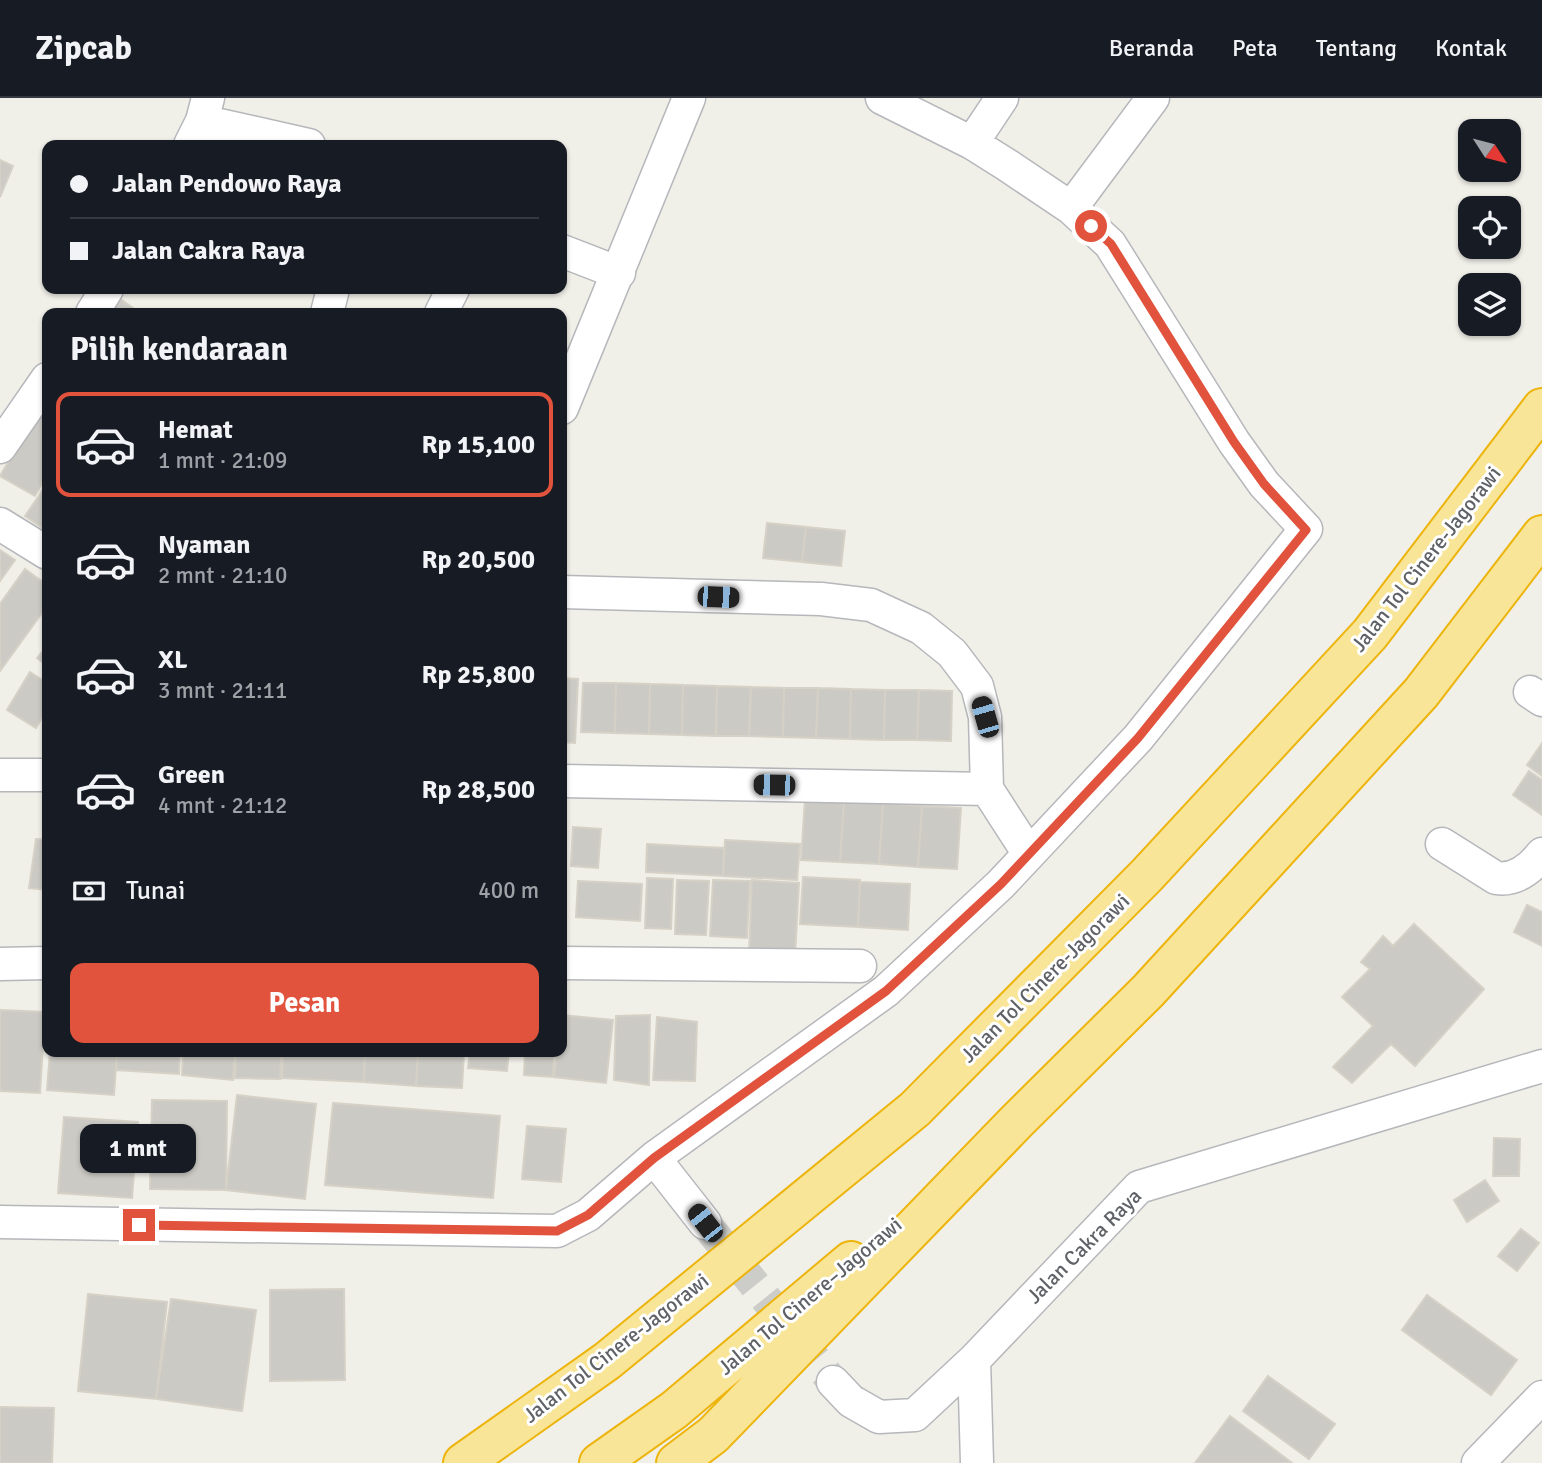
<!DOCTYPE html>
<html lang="id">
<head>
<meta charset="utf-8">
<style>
	:root { --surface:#171b24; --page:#20242c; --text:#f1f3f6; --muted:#9ea1a6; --line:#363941; --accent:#e1533d }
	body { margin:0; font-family:Signika,sans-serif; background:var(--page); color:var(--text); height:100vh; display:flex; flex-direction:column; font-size:26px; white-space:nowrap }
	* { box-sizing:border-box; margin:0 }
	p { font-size:23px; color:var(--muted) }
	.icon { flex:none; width:38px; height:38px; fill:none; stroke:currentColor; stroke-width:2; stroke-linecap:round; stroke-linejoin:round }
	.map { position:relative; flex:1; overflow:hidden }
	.details { position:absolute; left:42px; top:210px; width:525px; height:749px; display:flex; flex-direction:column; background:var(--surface); border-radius:14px; box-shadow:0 2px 5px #0004 }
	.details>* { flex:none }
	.top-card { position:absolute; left:42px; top:42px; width:525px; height:154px; border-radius:14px; box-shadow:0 2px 5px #0004; display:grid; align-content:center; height:154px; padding:0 28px; background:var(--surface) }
	.needle { width:46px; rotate:126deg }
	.controls { position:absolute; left:1458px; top:21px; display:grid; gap:14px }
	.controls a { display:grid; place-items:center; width:63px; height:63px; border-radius:14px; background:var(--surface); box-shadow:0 2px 5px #0004; font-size:35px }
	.end { position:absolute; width:32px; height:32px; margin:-16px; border:9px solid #e1533d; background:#fff; box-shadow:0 0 0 4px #fff }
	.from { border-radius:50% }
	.bubble { position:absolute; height:49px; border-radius:14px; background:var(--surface); box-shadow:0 2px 5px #0004; font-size:23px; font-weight:800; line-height:49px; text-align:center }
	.car { position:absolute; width:21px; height:42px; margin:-21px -10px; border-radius:9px; box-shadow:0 0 5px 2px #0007; background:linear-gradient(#222 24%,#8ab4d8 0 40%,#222 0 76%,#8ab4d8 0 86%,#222 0) }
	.top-card b { display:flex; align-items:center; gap:24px; height:66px; font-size:26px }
	.top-card b+b { border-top:2px solid var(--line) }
	.top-card i { width:18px; height:18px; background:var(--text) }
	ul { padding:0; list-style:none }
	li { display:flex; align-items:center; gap:21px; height:105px; margin:0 14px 10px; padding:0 14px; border:4px solid transparent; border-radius:14px }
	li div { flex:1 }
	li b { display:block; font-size:26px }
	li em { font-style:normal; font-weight:800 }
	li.current { border-color:var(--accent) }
	li>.icon { width:63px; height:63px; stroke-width:1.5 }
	h2 { padding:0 28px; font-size:32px; line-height:84px }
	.pay { display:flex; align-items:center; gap:18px; height:77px; padding:0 28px; font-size:26px }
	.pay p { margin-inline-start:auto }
	.primary-button { display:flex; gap:14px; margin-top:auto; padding:14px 28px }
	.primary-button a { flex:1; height:80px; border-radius:14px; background:var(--accent); color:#fff; font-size:28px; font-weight:800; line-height:80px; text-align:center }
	header { display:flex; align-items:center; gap:42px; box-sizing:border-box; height:98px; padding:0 35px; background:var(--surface); border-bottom:2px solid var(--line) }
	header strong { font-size:33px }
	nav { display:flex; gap:38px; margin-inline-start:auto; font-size:24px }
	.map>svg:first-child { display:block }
	.building { fill:#cccac4; stroke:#d5d1c6; stroke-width:2 }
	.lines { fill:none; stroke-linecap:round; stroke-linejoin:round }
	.minor-tunnel { stroke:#ccccc8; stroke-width:32; stroke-dasharray:32 16; stroke-linecap:butt }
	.minor-casing { stroke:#b5b7bb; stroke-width:35 }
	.highway-casing { stroke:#edb40c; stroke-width:42 }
	.minor { stroke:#fff; stroke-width:32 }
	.highway { stroke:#f8e597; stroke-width:38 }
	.route { stroke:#e1533d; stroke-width:9 }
	.labels { text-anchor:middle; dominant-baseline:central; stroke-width:6; stroke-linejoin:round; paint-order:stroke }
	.street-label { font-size:21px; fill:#5f6267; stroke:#fff }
</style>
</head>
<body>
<header>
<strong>Zipcab</strong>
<nav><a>Beranda</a><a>Peta</a><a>Tentang</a><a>Kontak</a></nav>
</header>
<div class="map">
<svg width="1542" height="1365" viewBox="0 0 1542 1365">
	<rect width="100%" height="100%" fill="#f0efe8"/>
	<path class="building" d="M0,62L13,68L0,99Z
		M112,195L140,215H100Z
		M39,311L47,315V376L35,398L0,378Z
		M47,386V433L25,418Z
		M767,425L806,429L802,464L763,460Z
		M806,429L845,433L841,468L802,464Z
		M0,452L15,462L0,483Z
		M25,471L47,487V508L0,573V506Z
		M47,548V568L37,560Z
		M30,574L47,585V611L36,630L7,612Z
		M562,580L578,581L575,645L562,644Z
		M583,585H616L615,635L581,634Z
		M616,585L650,586L649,636L615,635Z
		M650,586L683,587L682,637L649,636Z
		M683,587L717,588L716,638L682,637Z
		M717,588L751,589L749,638H716Z
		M751,589L784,590L783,639L749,638Z
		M784,590H818L816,640L783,639Z
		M818,590L851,591L850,641L816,640Z
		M851,591L885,592L884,642L850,641Z
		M885,592H919L917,642H884Z
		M919,592L952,593L951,643L917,642Z
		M1542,645V678L1527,667Z
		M1529,673L1542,682V717L1513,697Z
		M805,701L844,703L840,764L801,762Z
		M844,703L883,705L879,766L840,764Z
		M883,705L922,708L918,769L879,766Z
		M922,708L961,710L957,771L918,769Z
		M573,729L601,731L598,770L571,768Z
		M36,741L47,742V792L29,790Z
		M725,742L800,746L797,782L723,778Z
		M647,746L724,750L723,778L646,774Z
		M803,779L860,782L858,829L800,826Z
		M647,780L673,781L671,831L645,830Z
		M677,782L709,783L706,837L675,836Z
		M713,782L750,783L747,840L710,838Z
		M752,782L799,785L795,858L749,856Z
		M578,783L642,786L640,823L576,819Z
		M860,784L910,786L908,832L858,829Z
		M1527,807L1542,814V848L1514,834Z
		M1414,826L1484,891L1415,968L1391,946L1352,985L1333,969L1373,928L1342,899L1370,871L1361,864L1383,838L1393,848Z
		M0,912L45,914L40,995L0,993Z
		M562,917L613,922L606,985L554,979L557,954H562Z
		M650,917L649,987L614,982L616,918Z
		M657,919L697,924L695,983L653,982Z
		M50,954H117L114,997L47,992Z
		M117,954H180L179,976L116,972Z
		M183,954H235L233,982L182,977Z
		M236,954H281L280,981L235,980Z
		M283,954H365L364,984L282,980Z
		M365,954H418L416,988L364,984Z
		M418,954H464L462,990L416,988Z
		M470,954H509L507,973L468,970Z
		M525,954H554L553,979L524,977Z
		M237,997L316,1006L305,1101L226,1092Z
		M152,1002L227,1003L226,1092L150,1091Z
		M333,1005L500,1018L493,1100L325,1087Z
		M64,1019L138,1024L132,1100L58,1095Z
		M527,1028L566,1031L561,1084L522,1081Z
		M1494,1040L1520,1041L1519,1078H1493Z
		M1485,1082L1499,1103L1467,1124L1454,1102Z
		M1521,1131L1539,1145L1517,1173L1498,1158Z
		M344,1191L345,1282L270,1283V1192Z
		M88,1196L167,1204L156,1301L78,1293Z
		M1427,1197L1517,1262L1491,1297L1402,1232Z
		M171,1201L256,1212L242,1313L156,1301Z
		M1268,1278L1335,1326L1309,1361L1243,1313Z
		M0,1309L54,1310L52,1365H0Z
		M1230,1318L1292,1365H1195Z"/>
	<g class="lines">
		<path class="minor-tunnel" d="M705,1125L833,1284"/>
		<g class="minor-casing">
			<path id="minor" d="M202,23L309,47
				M972,45L1002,0
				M190,47L202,23L208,0
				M1071,110L1153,0
				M562,153L619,175
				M92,215L107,191
				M327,215L333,191
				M441,215L453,191
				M562,310L689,0
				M0,349L47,281
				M0,426L47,455
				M562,494L821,501L871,507L921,530L952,555L977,588L985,619L987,691L1029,756
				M1530,594L1542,602
				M0,677H47
				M562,683L987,691
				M1442,746L1496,780C1516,783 1531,770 1542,756
				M562,865L860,868
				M0,866L47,865
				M0,1124L557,1133L588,1117L654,1060
				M705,1125L654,1060L886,893L1001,786L1138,640L1306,431L1264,386L1234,344L1110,146L1071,110L1007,67L972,45L882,0
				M974,1262L977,1365
				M833,1284L851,1303L879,1319L915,1317L974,1262L1139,1089L1542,968
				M1478,1365L1542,1299"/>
		</g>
		<g class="highway-casing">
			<path id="highway" d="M463,1365L607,1263L915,1011L1147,777L1370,536L1542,310
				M599,1365L674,1312L851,1163
				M676,1365L713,1337L1016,1024L1148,893L1421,595L1542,437"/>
		</g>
		<use href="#minor" class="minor"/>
		<use href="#highway" class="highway"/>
	</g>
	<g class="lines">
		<path class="route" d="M139,1127L557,1133L588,1117L654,1060L886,893L1001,786L1138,640L1306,432L1264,386L1234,344L1111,146L1091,128"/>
	</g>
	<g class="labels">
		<g class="street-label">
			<text transform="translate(1426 461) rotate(-52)">Jalan Tol Cinere-Jagorawi</text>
			<text transform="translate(1045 880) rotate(-45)">Jalan Tol Cinere-Jagorawi</text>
			<text transform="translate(1084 1148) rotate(-45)">Jalan Cakra Raya</text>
			<text transform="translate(810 1198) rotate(-40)">Jalan Tol Cinere–Jagorawi</text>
			<text transform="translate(616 1250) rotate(-38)">Jalan Tol Cinere-Jagorawi</text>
		</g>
	</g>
</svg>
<div class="controls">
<a><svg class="needle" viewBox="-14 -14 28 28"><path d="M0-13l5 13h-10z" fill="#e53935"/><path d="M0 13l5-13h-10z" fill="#9ea1a6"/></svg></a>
<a><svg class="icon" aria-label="locate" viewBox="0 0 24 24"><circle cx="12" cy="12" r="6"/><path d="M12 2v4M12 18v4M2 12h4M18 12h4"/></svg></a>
<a><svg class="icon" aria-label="layers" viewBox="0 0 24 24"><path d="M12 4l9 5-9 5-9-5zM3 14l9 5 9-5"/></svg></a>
</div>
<i class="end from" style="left:1091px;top:128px"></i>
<i class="end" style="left:139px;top:1127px"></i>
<div class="bubble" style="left:80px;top:1026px;width:116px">1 mnt</div>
<i class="car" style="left:718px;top:499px;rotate:92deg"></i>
<i class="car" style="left:985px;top:619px;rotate:344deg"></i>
<i class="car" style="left:774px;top:687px;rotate:271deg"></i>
<i class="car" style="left:705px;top:1125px;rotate:322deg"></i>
<div class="top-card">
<b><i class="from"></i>Jalan Pendowo Raya</b>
<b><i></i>Jalan Cakra Raya</b>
</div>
<section class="details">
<h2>Pilih kendaraan</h2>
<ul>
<li class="current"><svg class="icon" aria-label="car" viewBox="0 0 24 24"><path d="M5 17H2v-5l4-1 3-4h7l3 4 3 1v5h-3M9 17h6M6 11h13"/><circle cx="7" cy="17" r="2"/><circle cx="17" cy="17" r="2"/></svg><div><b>Hemat</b><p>1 mnt · 21:09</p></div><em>Rp 15,100</em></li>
<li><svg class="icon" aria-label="car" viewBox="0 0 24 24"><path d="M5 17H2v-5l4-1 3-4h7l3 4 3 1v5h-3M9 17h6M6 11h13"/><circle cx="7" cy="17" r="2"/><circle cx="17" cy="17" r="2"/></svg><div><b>Nyaman</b><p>2 mnt · 21:10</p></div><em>Rp 20,500</em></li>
<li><svg class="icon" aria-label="car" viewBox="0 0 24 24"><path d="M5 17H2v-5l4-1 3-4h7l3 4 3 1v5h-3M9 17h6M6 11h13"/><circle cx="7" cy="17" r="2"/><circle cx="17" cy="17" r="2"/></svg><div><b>XL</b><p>3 mnt · 21:11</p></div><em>Rp 25,800</em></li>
<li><svg class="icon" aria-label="car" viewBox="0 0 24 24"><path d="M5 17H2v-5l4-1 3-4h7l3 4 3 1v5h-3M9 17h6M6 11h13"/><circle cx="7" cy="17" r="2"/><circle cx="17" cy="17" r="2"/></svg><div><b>Green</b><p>4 mnt · 21:12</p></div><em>Rp 28,500</em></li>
</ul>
<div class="pay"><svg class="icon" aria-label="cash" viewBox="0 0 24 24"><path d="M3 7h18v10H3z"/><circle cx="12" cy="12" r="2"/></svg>Tunai<p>400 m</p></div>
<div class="primary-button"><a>Pesan</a></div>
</section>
</div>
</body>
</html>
